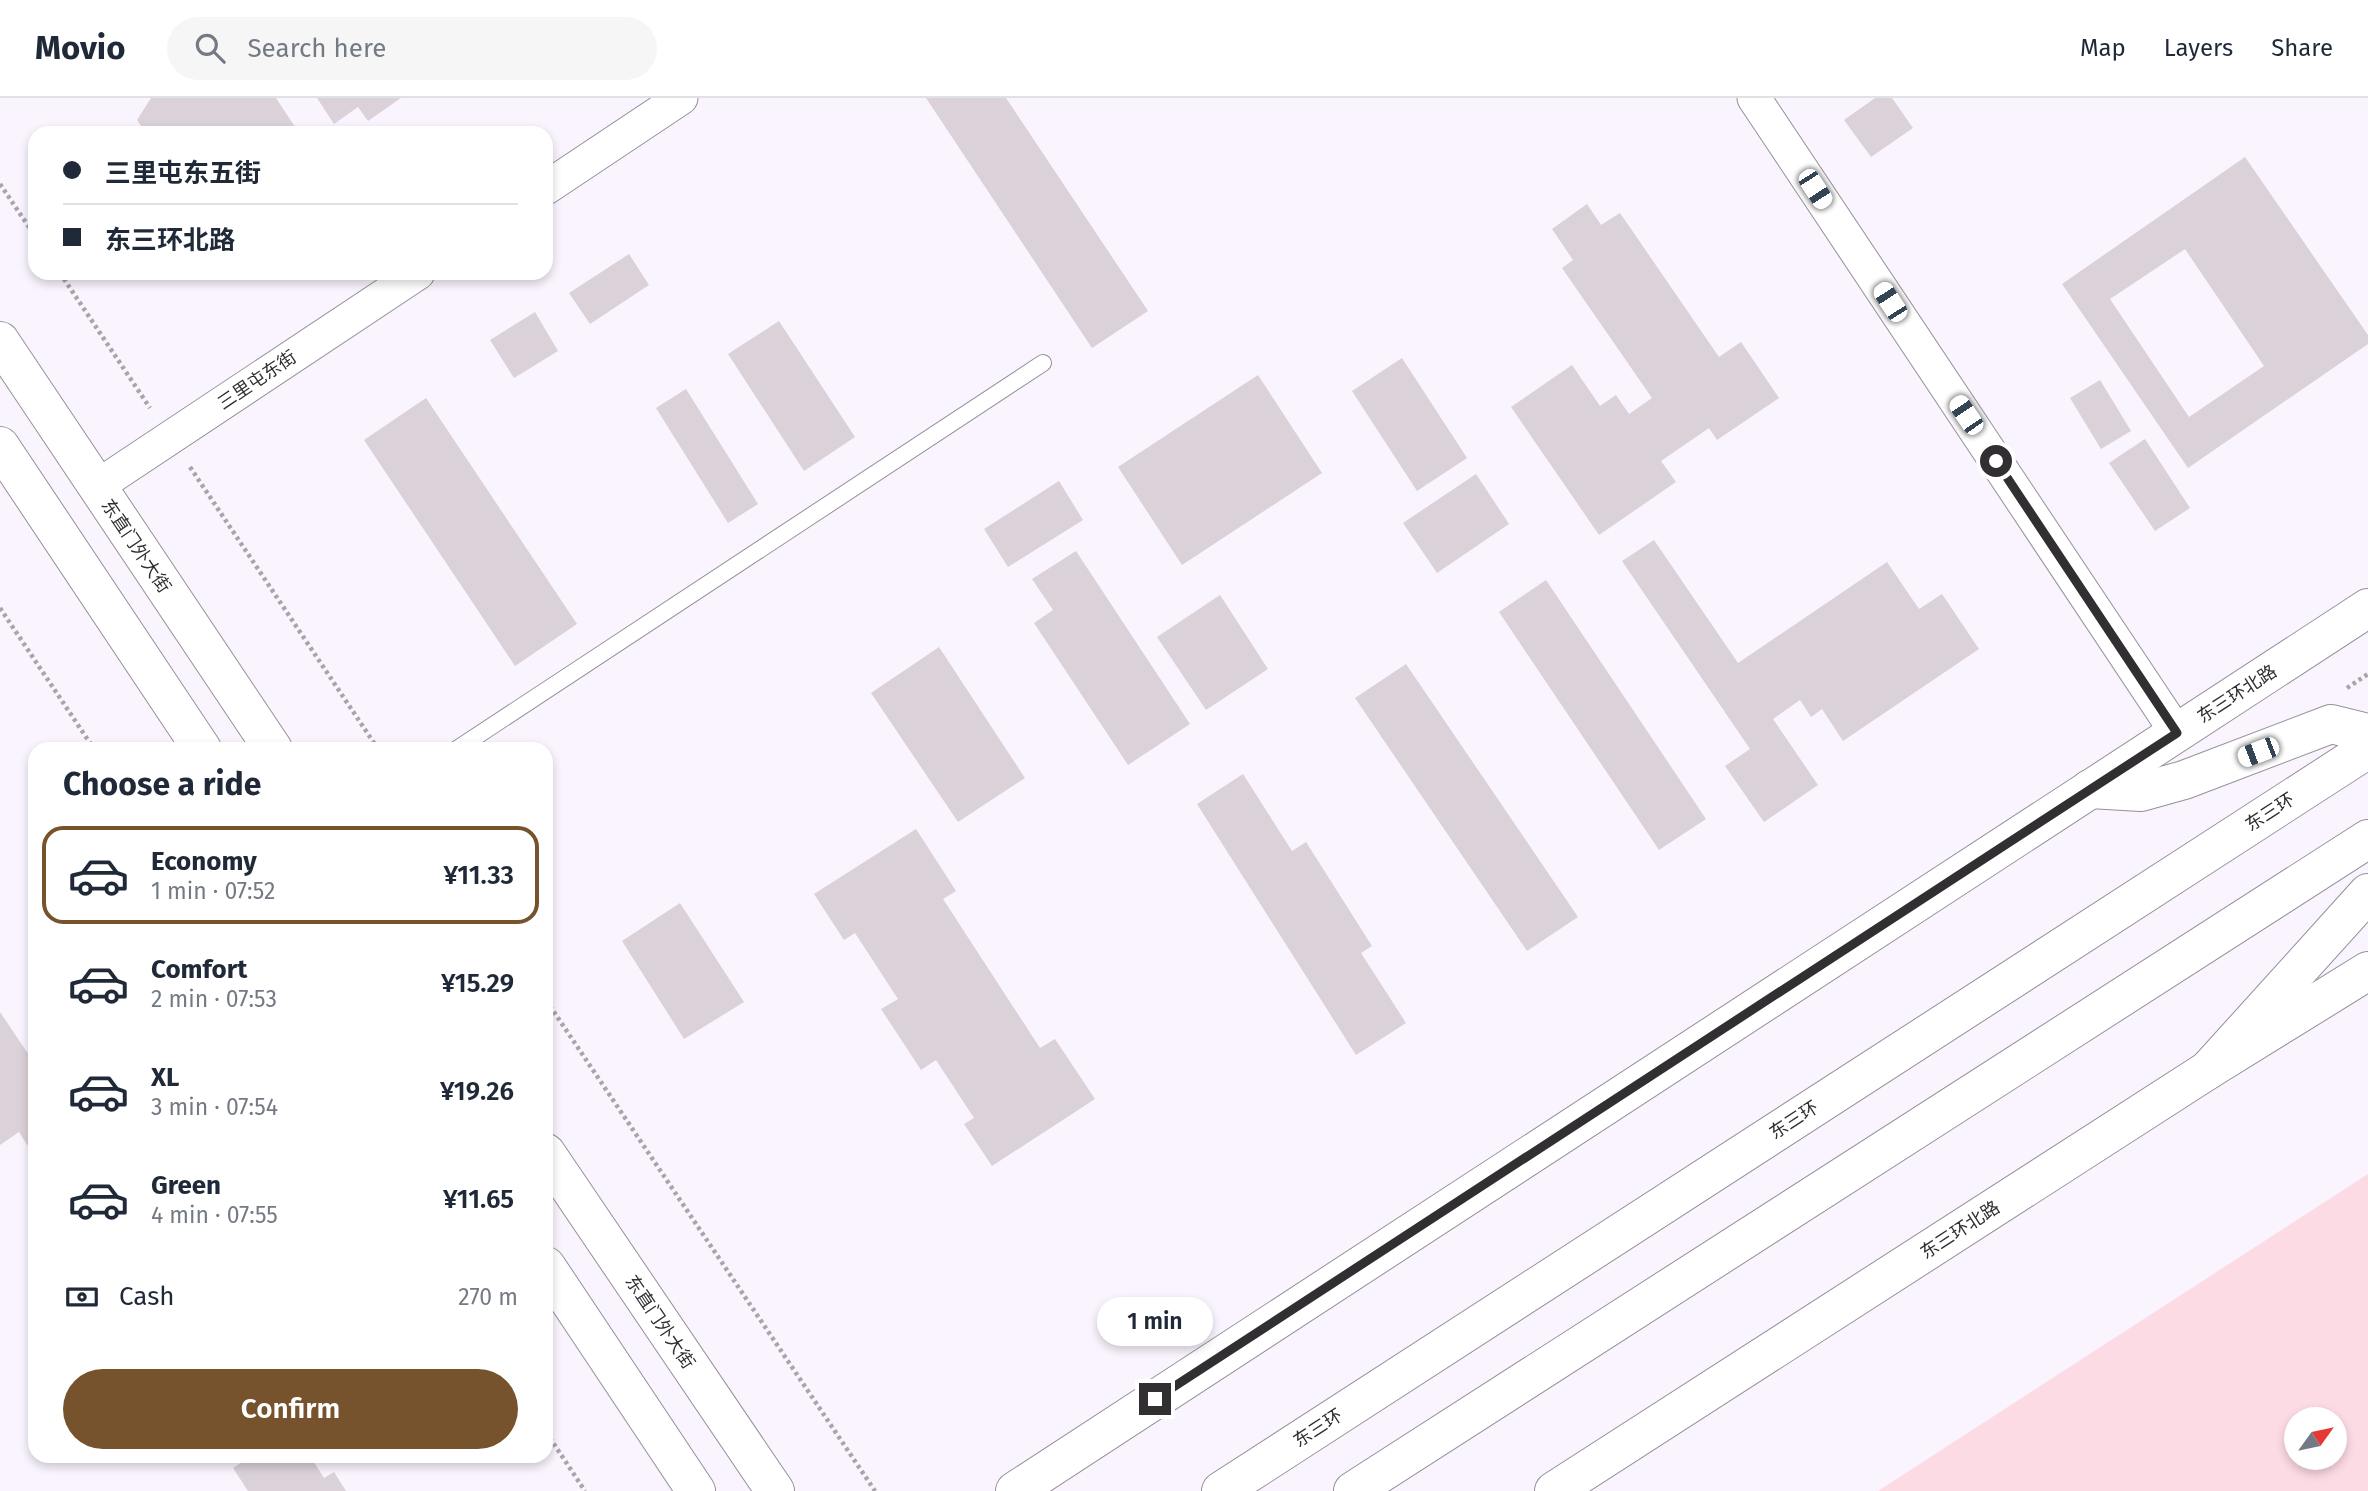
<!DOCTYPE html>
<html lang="en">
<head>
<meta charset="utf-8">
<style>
	:root { --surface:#fff; --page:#f6f6f7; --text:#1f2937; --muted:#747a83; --line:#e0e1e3; --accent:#77532d }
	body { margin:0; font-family:"Fira Sans","Noto Sans SC",sans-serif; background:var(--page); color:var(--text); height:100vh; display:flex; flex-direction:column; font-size:26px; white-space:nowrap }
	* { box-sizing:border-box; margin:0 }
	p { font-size:23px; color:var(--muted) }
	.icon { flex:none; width:38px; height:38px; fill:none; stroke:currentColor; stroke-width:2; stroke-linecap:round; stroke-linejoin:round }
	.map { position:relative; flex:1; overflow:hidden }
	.details { position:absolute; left:28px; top:644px; width:525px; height:721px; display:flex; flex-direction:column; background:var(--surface); border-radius:21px; box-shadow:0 4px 10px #0003 }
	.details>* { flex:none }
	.guide { position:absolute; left:28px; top:28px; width:525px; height:154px; border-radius:21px; box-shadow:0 4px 10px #0003; display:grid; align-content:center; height:154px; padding:0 35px; background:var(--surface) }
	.needle { width:46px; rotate:57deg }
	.tools { position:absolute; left:2284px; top:1309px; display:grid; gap:14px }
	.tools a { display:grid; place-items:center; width:63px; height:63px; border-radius:50%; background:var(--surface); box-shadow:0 4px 10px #0003; font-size:35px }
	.end { position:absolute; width:32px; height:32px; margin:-16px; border:9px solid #312f32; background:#fff; box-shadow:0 0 0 4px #fff }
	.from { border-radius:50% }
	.bubble { position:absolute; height:49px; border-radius:24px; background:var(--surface); box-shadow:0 4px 10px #0003; font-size:23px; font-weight:600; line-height:49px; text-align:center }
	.car { position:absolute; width:21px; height:42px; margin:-21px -10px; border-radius:9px; box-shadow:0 0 5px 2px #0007; background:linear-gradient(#fff 24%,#345 0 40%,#fff 0 76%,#345 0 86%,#fff 0) }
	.guide b { display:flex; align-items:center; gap:24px; height:66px; font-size:26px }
	.guide b+b { border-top:2px solid var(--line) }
	.guide i { width:18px; height:18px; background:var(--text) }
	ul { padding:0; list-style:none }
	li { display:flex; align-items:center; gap:21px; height:98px; margin:0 14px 10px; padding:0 21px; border:4px solid transparent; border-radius:21px }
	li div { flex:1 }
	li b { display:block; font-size:26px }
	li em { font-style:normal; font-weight:600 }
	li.active { border-color:var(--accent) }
	li>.icon { width:63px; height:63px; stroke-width:1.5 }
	h2 { padding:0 35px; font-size:32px; line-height:84px }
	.pay { display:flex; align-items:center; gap:18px; height:77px; padding:0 35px; font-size:26px }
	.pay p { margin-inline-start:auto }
	.primary-button { display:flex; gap:14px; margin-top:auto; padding:14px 35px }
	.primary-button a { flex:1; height:80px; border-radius:42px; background:var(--accent); color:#fff; font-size:28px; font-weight:600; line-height:80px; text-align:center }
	header { display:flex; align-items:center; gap:42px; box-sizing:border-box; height:98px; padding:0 35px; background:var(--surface); border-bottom:2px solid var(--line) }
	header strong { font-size:33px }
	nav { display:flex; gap:38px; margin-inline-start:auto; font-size:24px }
	.search { width:490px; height:63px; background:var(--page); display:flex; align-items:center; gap:18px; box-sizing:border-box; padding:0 24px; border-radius:38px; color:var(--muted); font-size:26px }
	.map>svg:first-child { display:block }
	.green { fill:#fddbe5; fill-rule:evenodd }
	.building { fill:#dbd1d8; fill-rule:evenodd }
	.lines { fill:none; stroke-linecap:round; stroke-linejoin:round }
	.service-casing { stroke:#959099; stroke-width:18 }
	.minor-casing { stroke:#959099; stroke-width:35 }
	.tertiary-casing { stroke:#959099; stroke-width:40 }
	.secondary-casing { stroke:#959099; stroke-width:40 }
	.trunk-casing { stroke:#959099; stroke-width:40 }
	.path { stroke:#a9a4ab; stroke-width:4.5; stroke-dasharray:3.5 3.5; stroke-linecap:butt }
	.service { stroke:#fff; stroke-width:16 }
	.minor { stroke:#fff; stroke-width:33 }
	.tertiary { stroke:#fff; stroke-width:38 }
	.secondary { stroke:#fff; stroke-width:38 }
	.trunk { stroke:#fff; stroke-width:38 }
	.route { stroke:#312f32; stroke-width:9 }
	.labels { text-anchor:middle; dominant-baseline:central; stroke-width:5; stroke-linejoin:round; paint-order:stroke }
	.street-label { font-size:18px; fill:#312f32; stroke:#fff }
</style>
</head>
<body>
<header>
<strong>Movio</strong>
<div class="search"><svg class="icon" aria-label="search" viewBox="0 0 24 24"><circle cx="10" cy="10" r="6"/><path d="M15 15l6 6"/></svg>Search here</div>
<nav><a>Map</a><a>Layers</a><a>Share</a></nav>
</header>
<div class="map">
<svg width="2368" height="1393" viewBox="0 0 2368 1393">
	<rect width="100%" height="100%" fill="#faf4fe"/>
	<path class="green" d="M2368,1076V1393H1878ZM2296,1321H2334V1360H2296Z"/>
	<path class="building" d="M151,0H276L299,35H146L137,22Z
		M317,0H401L368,23L358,9L334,26Z
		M926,0H1006L1148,213L1092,250Z
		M1875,0H1892L1913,30L1871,59L1844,22Z
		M2245,59L2368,237V246L2188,370L2062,186ZM2185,151L2264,268L2189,319L2110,201Z
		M1587,106L1601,127L1620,115L1719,259L1741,244L1779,300L1717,342L1709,330L1661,363L1676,384L1599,437L1511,309L1572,267L1600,308L1616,297L1629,316L1652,300L1562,170L1573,162L1552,131Z
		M629,156L649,187L590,226L569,195Z
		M535,214L558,253L514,280L490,242Z
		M779,223L855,339L804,373L728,256Z
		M1402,260L1467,360L1417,393L1352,293Z
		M1258,277L1322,375L1182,467L1118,369Z
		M2100,282L2131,333L2101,351L2070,300Z
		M686,291L758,406L728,425L656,310Z
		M426,300L577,526L515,568L364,342Z
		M2145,341L2190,410L2155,433L2109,365Z
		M1476,376L1509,426L1437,475L1403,425Z
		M1059,383L1083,422L1008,469L984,431Z
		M1654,442L1738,565L1887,464L1919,511L1942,496L1979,551L1843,643L1822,611L1811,619L1800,602L1773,621L1818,687L1764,724L1725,668L1750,651L1622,463Z
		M1076,453L1190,626L1128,667L1034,525L1053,512L1032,481Z
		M1546,482L1706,721L1659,752L1499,514Z
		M1220,497L1268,571L1206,612L1157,539Z
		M939,549L1025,680L958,724L871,595Z
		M1406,566L1578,819L1527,853L1355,600Z
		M1243,676L1292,753L1306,744L1372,848L1361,855L1406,925L1356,957L1197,706Z
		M916,731L956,793L943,801L1040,950L1055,941L1095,1001L992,1068L964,1026L974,1020L936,962L921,972L881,911L898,901L855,835L844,842L814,796Z
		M680,805L744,904L684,941L622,843Z
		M0,914L35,966V1059L19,1034L0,1047Z
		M251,1358H310L324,1380L334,1374L346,1393H248L233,1370Z"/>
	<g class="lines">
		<g class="service-casing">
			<path id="service" d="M457,651L1043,265"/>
		</g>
		<g class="minor-casing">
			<path id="minor" d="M1754,0L2177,635
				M546,90L681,0
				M96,389L418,175"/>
		</g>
		<g class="tertiary-casing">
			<path id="tertiary" d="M1015,1393L2368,510
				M1554,1393L2208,972L2368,873"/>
		</g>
		<g class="secondary-casing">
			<path id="secondary" d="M0,243L273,651
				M0,348L202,651
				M546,1055L775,1393
				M546,1168L696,1393"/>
		</g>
		<g class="trunk-casing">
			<path id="trunk" d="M2090,691L2141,694L2184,682L2331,626L2368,635
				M2208,972L2368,795
				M1221,1393L2368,651
				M1353,1393L2368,741"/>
		</g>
		<path class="path" d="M0,86L35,138
			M60,175L150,310
			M190,369L378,651
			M0,510L94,651
			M2347,590L2368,576
			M546,902L875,1393
			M546,1334L585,1393"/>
		<use href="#service" class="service"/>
		<use href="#minor" class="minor"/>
		<use href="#tertiary" class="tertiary"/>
		<use href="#secondary" class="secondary"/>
		<use href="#trunk" class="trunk"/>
	</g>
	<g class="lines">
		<path class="route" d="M1155,1301L2177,635L1996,363"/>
	</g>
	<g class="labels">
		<g class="street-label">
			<text transform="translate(257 282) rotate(-34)">三里屯东街</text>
			<text transform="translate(136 448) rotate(56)">东直门外大街</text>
			<text transform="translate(2237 596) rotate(-33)">东三环北路</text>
			<text transform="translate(2270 714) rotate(-33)">东三环</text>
			<text transform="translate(1794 1022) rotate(-33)">东三环</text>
			<text transform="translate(1960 1132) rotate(-33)">东三环北路</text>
			<text transform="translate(660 1224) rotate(56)">东直门外大街</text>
			<text transform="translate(1318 1330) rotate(-33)">东三环</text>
		</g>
	</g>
</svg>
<div class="tools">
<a><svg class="needle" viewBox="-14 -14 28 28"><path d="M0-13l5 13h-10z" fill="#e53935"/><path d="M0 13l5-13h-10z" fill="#747a83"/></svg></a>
</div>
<i class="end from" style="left:1996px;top:363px"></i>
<i class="end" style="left:1155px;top:1301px"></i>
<div class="bubble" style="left:1097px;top:1199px;width:116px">1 min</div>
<i class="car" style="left:1815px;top:91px;rotate:147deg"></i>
<i class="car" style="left:1890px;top:204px;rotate:327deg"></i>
<i class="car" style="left:1966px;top:317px;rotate:326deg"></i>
<i class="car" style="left:2258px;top:654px;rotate:249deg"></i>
<div class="guide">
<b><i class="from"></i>三里屯东五街</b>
<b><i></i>东三环北路</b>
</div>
<section class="details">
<h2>Choose a ride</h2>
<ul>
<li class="active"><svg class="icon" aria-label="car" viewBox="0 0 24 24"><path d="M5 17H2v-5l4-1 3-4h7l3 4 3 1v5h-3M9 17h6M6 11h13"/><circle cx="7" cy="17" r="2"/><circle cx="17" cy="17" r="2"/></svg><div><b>Economy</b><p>1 min · 07:52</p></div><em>¥11.33</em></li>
<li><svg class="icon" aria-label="car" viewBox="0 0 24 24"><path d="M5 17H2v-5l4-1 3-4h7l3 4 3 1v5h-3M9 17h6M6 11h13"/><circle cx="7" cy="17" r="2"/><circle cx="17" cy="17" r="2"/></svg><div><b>Comfort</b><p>2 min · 07:53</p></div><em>¥15.29</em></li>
<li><svg class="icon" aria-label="car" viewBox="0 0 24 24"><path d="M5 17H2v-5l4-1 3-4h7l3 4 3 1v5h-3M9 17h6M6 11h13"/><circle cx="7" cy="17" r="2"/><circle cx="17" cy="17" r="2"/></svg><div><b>XL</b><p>3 min · 07:54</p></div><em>¥19.26</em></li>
<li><svg class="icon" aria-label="car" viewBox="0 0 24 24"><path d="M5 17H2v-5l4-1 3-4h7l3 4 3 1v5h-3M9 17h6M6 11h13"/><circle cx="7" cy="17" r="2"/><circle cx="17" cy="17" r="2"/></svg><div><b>Green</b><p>4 min · 07:55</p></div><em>¥11.65</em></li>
</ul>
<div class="pay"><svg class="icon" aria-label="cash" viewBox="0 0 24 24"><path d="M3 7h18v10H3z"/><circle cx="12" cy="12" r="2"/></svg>Cash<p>270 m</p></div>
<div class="primary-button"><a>Confirm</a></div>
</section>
</div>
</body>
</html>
